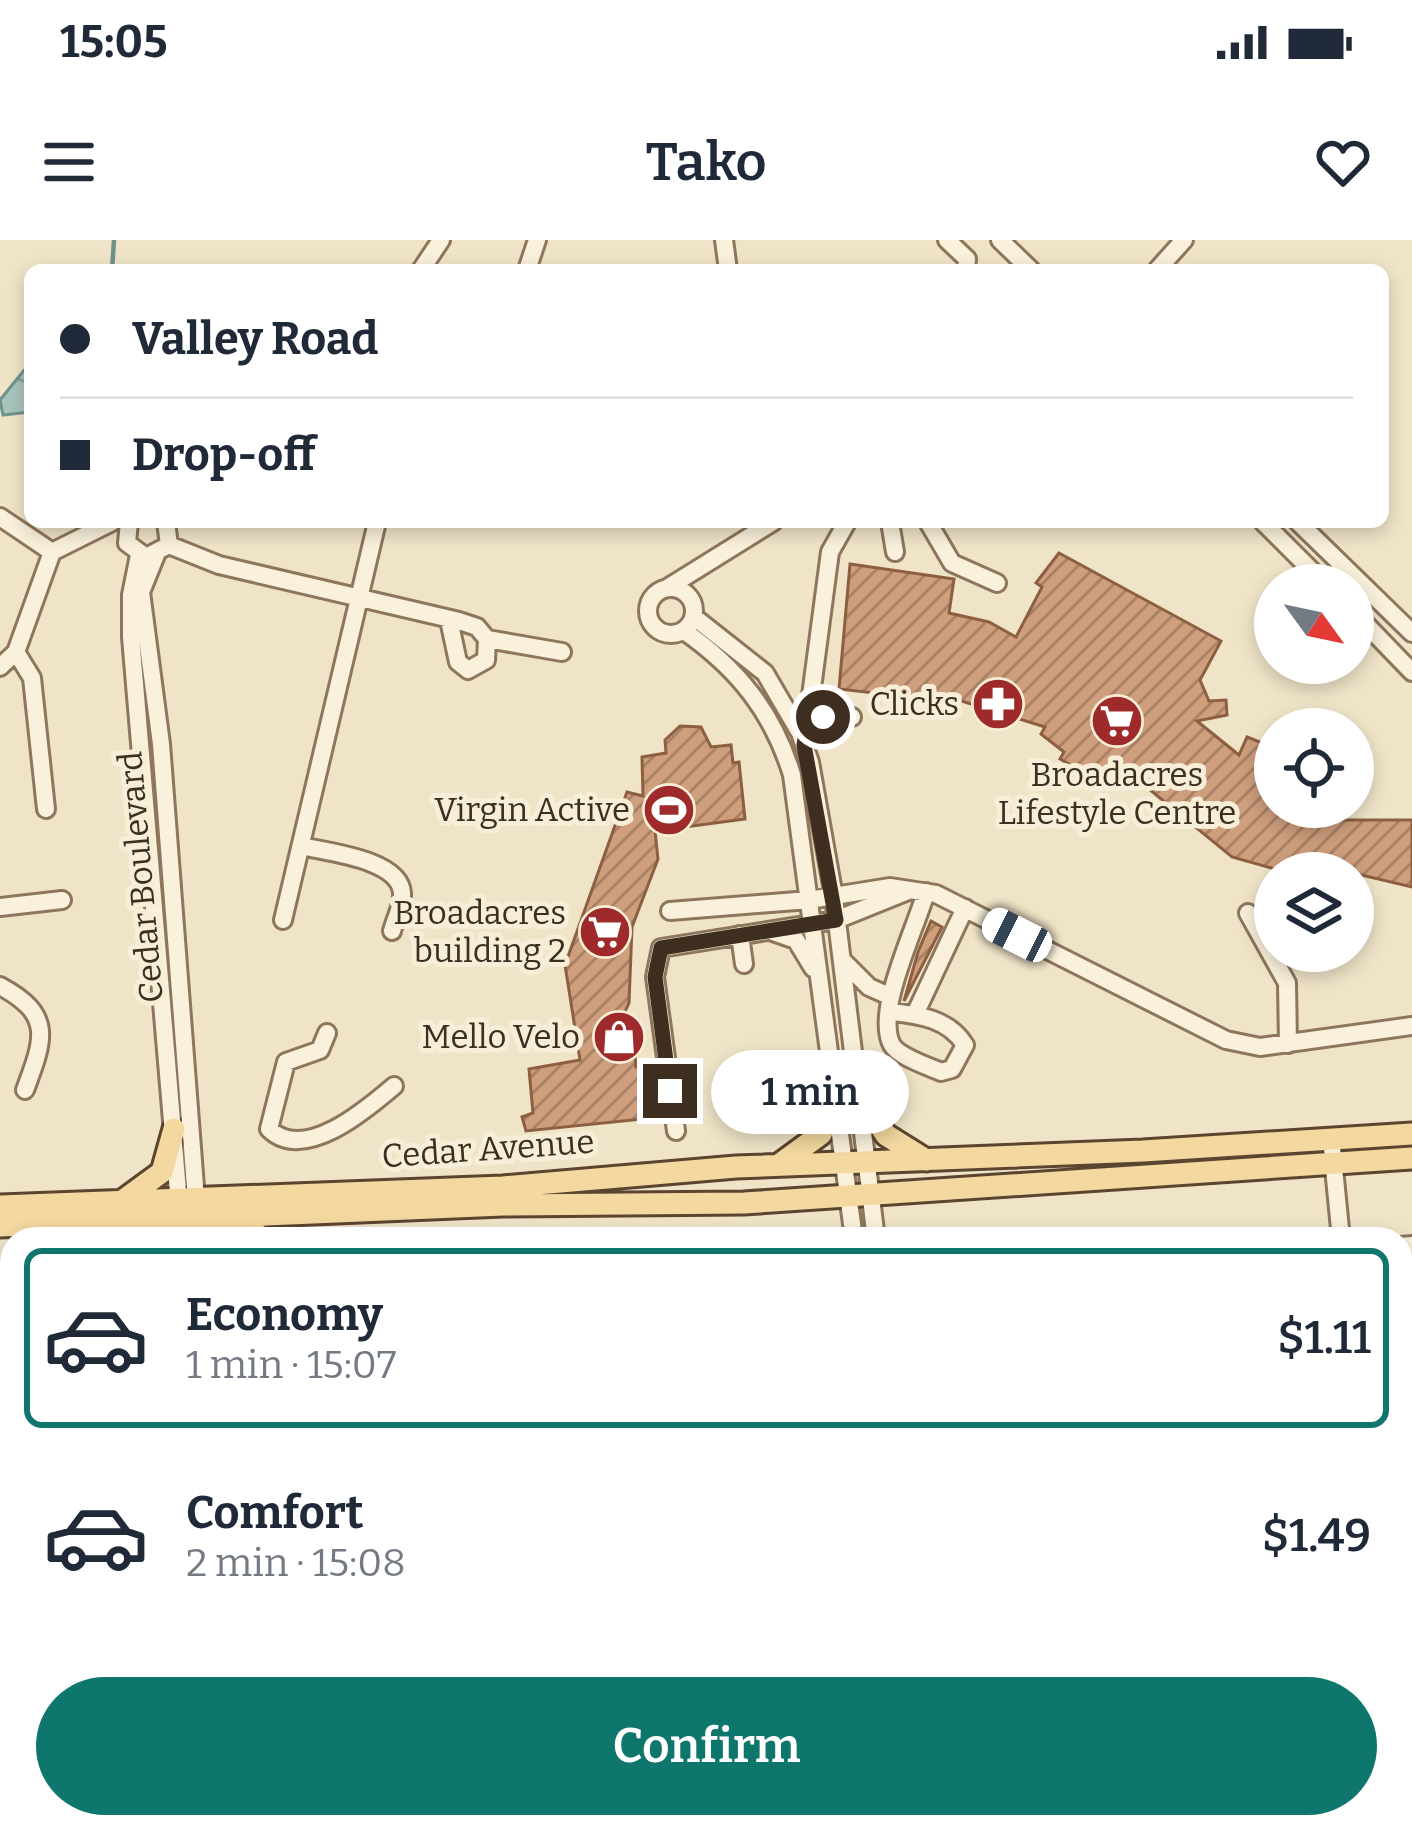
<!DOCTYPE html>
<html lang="en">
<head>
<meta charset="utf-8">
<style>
	:root { --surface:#fff; --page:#f6f6f7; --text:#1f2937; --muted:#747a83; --line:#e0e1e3; --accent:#0f766e }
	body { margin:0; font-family:Bitter,serif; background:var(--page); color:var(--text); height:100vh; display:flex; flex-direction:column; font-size:45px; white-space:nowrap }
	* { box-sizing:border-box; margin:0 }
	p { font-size:39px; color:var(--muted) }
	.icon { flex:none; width:66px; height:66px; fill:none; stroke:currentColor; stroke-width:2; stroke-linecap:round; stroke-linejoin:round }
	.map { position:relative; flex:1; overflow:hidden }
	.side { position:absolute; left:0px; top:987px; width:1413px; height:612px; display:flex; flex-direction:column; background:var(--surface); border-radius:36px 36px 0 0; box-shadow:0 6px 18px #0003 }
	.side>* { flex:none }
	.banner { position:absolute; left:24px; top:24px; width:1365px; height:264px; border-radius:18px; box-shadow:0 6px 18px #0003; display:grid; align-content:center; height:264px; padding:0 36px; background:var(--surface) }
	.needle { width:78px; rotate:123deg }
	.buttons { position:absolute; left:1254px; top:324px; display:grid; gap:24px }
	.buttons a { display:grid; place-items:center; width:120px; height:120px; border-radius:50%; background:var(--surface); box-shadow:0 6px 18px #0003; font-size:60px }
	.end { position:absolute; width:54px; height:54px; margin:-27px; border:15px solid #3d2e20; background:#fff; box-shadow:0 0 0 6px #fff }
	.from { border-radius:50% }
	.bubble { position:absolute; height:84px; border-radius:42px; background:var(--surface); box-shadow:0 6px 18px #0003; font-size:39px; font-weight:600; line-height:84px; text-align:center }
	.car { position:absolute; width:36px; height:72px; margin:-36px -18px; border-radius:15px; box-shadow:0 0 9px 3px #0007; background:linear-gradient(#fff 24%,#345 0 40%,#fff 0 76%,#345 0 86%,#fff 0) }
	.banner b { display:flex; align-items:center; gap:42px; height:114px; font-size:45px }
	.banner b+b { border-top:3px solid var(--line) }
	.banner i { width:30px; height:30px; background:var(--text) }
	ul { padding:21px 0 0; list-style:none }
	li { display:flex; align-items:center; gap:36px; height:180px; margin:0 24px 18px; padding:0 12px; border:6px solid transparent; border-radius:18px }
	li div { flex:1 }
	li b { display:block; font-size:45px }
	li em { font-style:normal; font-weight:600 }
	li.active { border-color:var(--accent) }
	li>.icon { width:108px; height:108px; stroke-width:1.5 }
	.cta { display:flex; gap:24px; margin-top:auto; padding:24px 36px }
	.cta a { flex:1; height:138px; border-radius:72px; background:var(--accent); color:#fff; font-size:48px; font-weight:600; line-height:138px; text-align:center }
	.status { display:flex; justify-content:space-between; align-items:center; height:84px; padding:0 60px; background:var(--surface); direction:ltr }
	.status svg { height:33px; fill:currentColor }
	header { display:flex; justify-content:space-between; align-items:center; height:156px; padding:0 36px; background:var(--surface); font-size:54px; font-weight:600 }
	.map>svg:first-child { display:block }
	.water { fill:url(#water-ripples); stroke:#6f938a; stroke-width:3 }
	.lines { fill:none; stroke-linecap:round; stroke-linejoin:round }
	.stream { stroke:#6f938a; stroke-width:4.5 }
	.building { fill:url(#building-hatch); stroke:#8d5f41; stroke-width:3 }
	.minor-casing { stroke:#8d765c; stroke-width:22 }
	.major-casing { stroke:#5b4430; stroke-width:27 }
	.minor { stroke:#faf1dc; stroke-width:16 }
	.major { stroke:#f3d9a0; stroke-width:21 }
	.route { stroke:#3d2e20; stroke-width:15 }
	.labels { text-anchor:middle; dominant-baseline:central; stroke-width:10; stroke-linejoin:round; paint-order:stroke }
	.poi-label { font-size:33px; fill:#3d2e20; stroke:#f7eed8; text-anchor:end }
	.street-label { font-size:33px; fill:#3d2e20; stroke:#f7eed8 }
</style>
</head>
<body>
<div class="status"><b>15:05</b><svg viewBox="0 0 49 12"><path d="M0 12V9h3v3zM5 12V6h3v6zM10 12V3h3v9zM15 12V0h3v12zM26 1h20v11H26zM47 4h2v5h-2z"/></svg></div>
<header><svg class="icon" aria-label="menu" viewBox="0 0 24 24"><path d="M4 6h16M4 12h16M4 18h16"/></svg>Tako<svg class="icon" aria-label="heart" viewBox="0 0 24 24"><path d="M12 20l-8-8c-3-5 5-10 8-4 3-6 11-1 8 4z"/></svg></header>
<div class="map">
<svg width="1412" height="1599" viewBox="0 0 1412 1599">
	<defs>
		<pattern id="water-ripples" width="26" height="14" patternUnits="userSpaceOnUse" patternTransform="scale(3)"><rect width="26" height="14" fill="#a9c4bc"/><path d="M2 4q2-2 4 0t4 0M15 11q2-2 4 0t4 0" fill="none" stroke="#8ba098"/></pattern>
		<pattern id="building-hatch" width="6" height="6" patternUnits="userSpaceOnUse" patternTransform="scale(3)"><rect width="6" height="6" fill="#cf9f7d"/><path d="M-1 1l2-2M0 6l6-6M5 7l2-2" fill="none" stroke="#a98266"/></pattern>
	</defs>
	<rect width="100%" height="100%" fill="#f0e4c8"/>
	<path class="water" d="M30,123V172L3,175L0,160Z"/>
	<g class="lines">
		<path class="stream" d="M112,30L114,0"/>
	</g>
	<path class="building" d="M1059,313L1221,401L1200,440L1209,461L1226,460L1227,475L1197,481L1239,515L1247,497L1275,508V567H1332L1328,580H1412V647L1353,633H1289L1232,617L1127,531L1112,538L1098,529L1092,537L1060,519L1064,512L1041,494L1045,487L936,453L927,459L839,449L850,324L954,339L949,373L989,382L1016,397L1042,347L1036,343Z
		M680,486L701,487L711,507L731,505L733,523L739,522L745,579L655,591L658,619L632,687L629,763L622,778L627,814L635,813L636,827L642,825L643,879L526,891L522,877L533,873L529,829L580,820L565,725L627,552L643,556L642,517L666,513L665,500Z
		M931,681L942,687L904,761L918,712Z"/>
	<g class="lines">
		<g class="minor-casing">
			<path id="minor" d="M724,0L728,30
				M947,0L967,19L966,30
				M1000,0L1031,30
				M528,27L537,0
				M421,30L441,0
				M1157,30L1184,0
				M0,277L52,312
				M129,282L127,303L146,317L169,305L166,282
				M890,282L895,312
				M928,282L952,323L997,343
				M1263,282L1326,345
				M1298,282L1412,393
				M169,305L219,325L459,381L477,387L487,399L562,412
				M139,315L131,355V397L182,999
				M156,315L141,352L161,504L199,999
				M667,348L773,282
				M648 371a23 23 0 1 1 46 0a23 23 0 1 1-46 0Z
				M1353,371L1412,432
				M694,377L765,433L800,493L810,522L834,657L876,999
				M449,380L458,422L468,430L486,420L487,399
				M684,391C737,428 773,472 792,535L854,999
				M16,412L32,438L46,569
				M0,427L16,412L52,312L112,282
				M809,475L852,477
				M805,501L830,312L847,282
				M301,606C326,612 400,619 402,653C403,665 395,679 392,691
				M0,667L62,660
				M670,671L809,660L890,647L936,654L1226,800L1260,807L1412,786
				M1248,673L1287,743L1288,804
				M283,680L377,282
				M773,692L796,700L813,728
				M740,695L744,724
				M843,721L869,747L889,756
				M0,746C54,775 44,799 25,850
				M917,770L965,668
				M892,772C918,775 948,778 965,805L952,829L941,832C928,826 899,817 892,805C874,772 916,688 926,652
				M327,793L320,810L286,822L269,889C304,923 366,870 394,846
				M676,891L655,737L661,708L836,680L908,651
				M1331,898L1341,999
				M1401,1006L1412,1005
				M1401,1172L1412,1171
				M1401,1197L1412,1196
				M0,1404L12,1583
				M1401,1463L1412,1544
				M1401,1568L1412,1566
				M90,1587V1599
				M243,1587L244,1599
				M366,1587L367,1599
				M569,1587L571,1599
				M923,1587L931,1599
				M1148,1587L1156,1599
				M1235,1587L1236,1599
				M1349,1587L1355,1599"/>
		</g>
		<g class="major-casing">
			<path id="major" d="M860,855L886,895L926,920
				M780,924L821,894L837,851
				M121,962L162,932L174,889
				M0,966L503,947L736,927L1143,911L1412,894
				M0,986L503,965L744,963L1412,918
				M225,999L257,979"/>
		</g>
		<use href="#minor" class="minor"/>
		<use href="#major" class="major"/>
	</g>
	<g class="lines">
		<path class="route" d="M670,851L655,737L661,708L836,680L804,505L809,476L823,477"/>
	</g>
	<defs>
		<g id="pharmacy-disc" transform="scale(2.7)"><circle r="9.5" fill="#9e2a2b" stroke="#f7eed8"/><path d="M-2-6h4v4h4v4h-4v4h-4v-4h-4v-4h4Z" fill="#fff"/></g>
		<g id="supermarket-disc" transform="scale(2.7)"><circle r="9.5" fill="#9e2a2b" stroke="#f7eed8"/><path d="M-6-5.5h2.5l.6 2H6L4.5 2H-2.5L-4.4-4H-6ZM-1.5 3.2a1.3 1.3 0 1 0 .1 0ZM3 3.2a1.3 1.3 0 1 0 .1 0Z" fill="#fff"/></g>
		<g id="stadium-disc" transform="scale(2.7)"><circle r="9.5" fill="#9e2a2b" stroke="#f7eed8"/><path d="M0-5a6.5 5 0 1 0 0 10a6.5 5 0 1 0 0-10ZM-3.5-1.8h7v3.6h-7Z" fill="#fff"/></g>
		<g id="shop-disc" transform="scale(2.7)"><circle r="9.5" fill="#9e2a2b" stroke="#f7eed8"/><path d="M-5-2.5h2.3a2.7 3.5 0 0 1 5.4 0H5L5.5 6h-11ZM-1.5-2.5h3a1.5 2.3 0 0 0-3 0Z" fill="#fff"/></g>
	</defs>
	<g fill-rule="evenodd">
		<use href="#pharmacy-disc" x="998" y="464"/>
		<use href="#supermarket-disc" x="1117" y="481"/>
		<use href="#stadium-disc" x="669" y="570"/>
		<use href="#supermarket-disc" x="605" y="692"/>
		<use href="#shop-disc" x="619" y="797"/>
	</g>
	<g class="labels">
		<g class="poi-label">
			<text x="959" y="464">Clicks</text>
			<text x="1117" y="535" text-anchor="middle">Broadacres<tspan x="1117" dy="38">Lifestyle Centre</tspan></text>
			<text x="630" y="570">Virgin Active</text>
			<text x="566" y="673">Broadacres<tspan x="566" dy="38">building 2</tspan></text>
			<text x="580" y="797">Mello Velo</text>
		</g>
		<g class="street-label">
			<text transform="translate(141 637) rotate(-95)">Cedar Boulevard</text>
			<text transform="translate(488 909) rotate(-4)">Cedar Avenue</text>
		</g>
	</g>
</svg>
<div class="buttons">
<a><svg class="needle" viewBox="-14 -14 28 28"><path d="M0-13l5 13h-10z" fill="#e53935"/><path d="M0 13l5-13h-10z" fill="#747a83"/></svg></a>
<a><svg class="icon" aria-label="locate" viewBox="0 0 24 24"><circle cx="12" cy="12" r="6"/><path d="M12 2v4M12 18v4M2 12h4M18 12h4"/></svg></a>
<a><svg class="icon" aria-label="layers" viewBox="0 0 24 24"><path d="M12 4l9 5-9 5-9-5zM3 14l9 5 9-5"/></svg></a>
</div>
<i class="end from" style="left:823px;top:477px"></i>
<i class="end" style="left:670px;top:851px"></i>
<div class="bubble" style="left:711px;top:810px;width:198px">1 min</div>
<i class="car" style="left:1017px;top:695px;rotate:297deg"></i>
<div class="banner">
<b><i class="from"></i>Valley Road</b>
<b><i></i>Drop-off</b>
</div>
<section class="side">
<ul>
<li class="active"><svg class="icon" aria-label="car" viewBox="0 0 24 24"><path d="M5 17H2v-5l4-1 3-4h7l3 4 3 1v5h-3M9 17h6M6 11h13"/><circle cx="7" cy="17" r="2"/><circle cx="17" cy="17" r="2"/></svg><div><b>Economy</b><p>1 min · 15:07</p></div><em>$1.11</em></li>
<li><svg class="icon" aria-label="car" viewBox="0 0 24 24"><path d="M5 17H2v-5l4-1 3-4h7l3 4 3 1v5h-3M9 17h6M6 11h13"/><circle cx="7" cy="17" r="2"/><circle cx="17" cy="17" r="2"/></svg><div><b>Comfort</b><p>2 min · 15:08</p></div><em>$1.49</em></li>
</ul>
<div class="cta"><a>Confirm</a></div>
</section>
</div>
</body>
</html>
